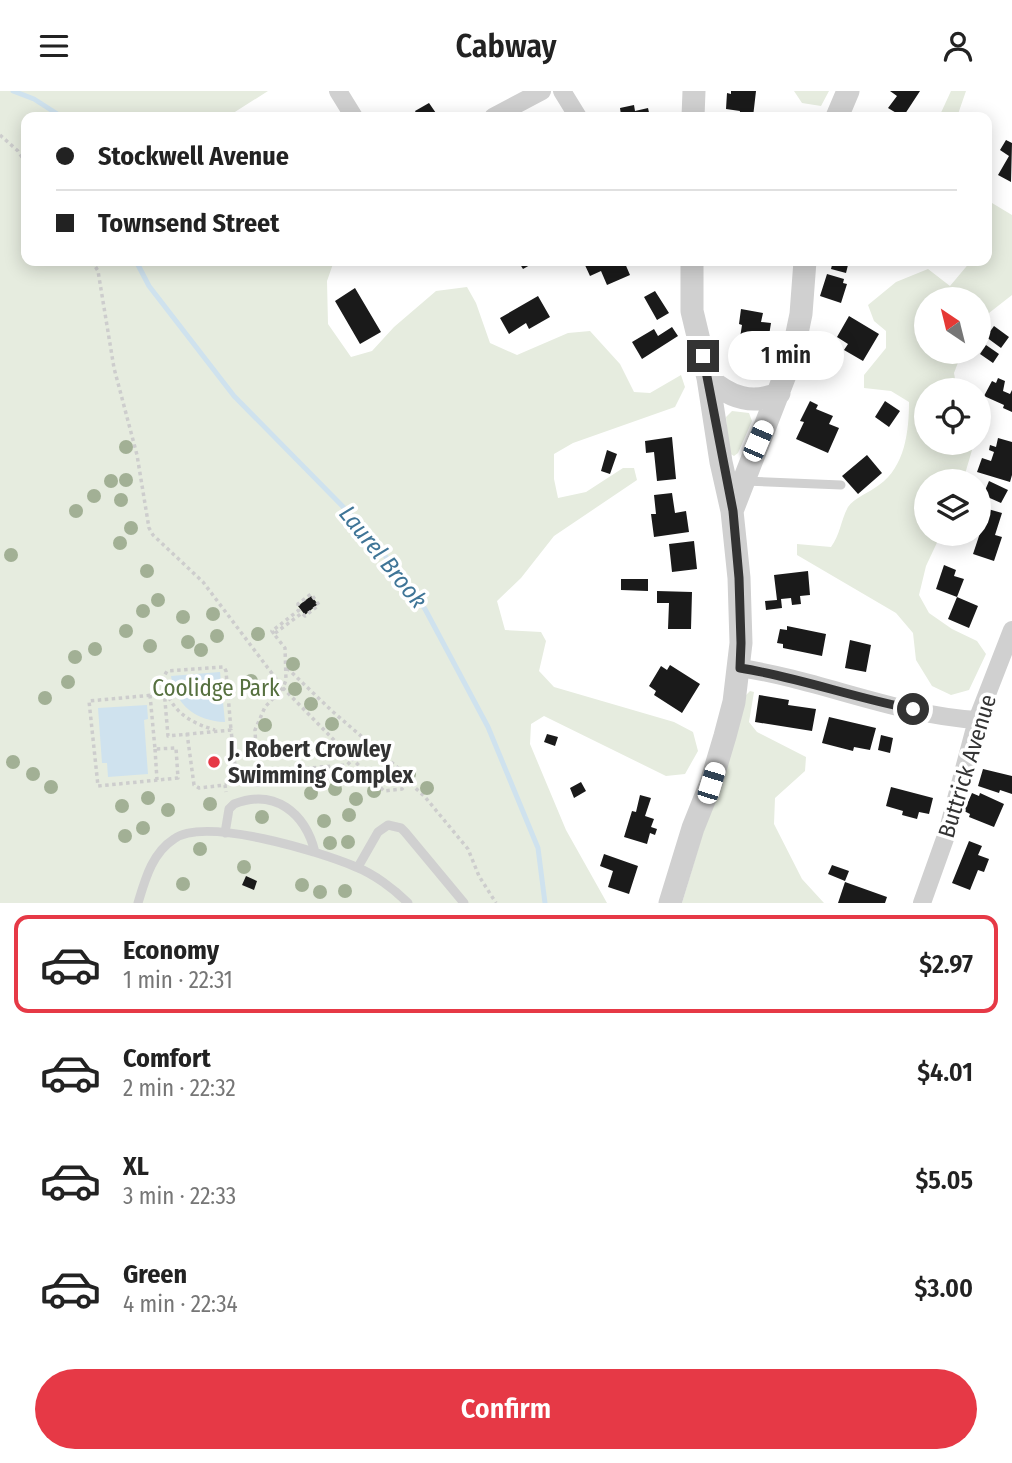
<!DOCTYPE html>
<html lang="en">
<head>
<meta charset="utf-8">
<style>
	:root { --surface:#fff; --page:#f2f2f2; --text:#222; --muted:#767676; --line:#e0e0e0; --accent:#e63946 }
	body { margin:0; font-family:"Fira Sans Condensed",sans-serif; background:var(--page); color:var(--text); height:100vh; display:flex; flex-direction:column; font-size:26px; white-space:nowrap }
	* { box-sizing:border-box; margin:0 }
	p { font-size:23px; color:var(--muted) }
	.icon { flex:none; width:38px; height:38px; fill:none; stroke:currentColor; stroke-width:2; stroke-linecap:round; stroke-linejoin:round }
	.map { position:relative; height:812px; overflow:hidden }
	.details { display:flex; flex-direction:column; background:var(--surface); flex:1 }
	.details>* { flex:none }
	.hud { position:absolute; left:21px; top:21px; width:971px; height:154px; border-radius:14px; box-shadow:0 4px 18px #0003; display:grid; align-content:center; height:154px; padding:0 35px; background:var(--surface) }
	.needle { width:46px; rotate:325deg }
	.fabs { position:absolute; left:914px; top:196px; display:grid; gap:14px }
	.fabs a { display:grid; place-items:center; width:77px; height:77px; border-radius:50%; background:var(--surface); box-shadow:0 4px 18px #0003; font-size:35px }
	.end { position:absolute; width:32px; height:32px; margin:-16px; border:9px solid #333; background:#fff; box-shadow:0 0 0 4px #fff }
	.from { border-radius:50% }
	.bubble { position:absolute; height:49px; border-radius:24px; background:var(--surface); box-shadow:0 4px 18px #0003; font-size:23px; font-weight:600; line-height:49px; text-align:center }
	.car { position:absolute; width:21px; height:42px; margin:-21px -10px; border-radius:9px; box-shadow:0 0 5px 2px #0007; background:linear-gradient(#fff 24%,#345 0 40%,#fff 0 76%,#345 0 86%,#fff 0) }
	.hud b { display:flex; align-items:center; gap:24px; height:66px; font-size:26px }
	.hud b+b { border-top:2px solid var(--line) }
	.hud i { width:18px; height:18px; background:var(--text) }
	ul { padding:12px 0 0; list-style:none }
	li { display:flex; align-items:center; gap:21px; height:98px; margin:0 14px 10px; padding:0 21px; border:4px solid transparent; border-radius:14px }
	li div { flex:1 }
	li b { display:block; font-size:26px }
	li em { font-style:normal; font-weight:600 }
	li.active { border-color:var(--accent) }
	li>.icon { width:63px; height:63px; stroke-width:1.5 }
	.button { display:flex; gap:14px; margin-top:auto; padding:14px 35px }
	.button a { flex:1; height:80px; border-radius:42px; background:var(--accent); color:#fff; font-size:28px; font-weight:600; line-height:80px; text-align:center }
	header { display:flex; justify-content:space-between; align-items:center; height:91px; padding:0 35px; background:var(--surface); font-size:32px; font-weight:600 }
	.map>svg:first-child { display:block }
	.green { fill:#e6ecdf }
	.water { fill:#cfe2ee }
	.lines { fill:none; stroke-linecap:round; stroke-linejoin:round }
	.stream { stroke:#cfe2ee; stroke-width:5 }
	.building { fill:#1a1a1a }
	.path { stroke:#cdcdcd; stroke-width:3.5; stroke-dasharray:3.5 3.5; stroke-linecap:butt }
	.service { stroke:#d0d0d0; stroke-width:9 }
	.minor { stroke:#d0d0d0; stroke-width:18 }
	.tertiary { stroke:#d0d0d0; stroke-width:23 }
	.tree { fill:#a2b095 }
	.route { stroke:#333; stroke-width:9 }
	.poi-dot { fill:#e63946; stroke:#fff; stroke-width:2.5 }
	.labels { text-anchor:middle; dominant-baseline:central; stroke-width:7; stroke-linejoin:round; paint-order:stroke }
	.park-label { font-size:23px; fill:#56703f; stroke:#fff }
	.poi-label { font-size:23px; font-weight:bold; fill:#333; stroke:#fff; text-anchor:start }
	.street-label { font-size:23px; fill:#333; stroke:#fff }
	.water-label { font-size:24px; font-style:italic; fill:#3f7597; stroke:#fff }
</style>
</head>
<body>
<header><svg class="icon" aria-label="menu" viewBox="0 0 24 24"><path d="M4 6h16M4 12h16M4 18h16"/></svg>Cabway<svg class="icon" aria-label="person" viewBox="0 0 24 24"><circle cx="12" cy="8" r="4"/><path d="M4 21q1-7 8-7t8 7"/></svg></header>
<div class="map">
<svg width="1012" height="812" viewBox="0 0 1012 812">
	<rect width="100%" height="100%" fill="#fff"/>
	<path class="green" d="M0,0H268L227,26H26V170H334L327,190L328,233L351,266L372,260L394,236L436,200L467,196L476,212L490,252L517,264L568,242L590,240L620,273L634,301L650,302L681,284L685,296L675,316L573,352L554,363V388L558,407L586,401L623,377H634L637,389L554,445L521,487L497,510L505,539L541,541L546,550L539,580L554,596L674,631L693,641L698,660L685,683L666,685L544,625L531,633L530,653L566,739L607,812H0Z
		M794,0H829L821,15L802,12Z
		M951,0H966L957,26H939Z
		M987,109L1012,124V204L989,222L978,236V208H926V261H962L954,282L957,299H926V352H974L963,390H926V443H941L926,475L919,504L929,522L952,538L977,550L986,563L969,599L951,604L932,595L916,569L913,542L896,522L797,464V453L831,456C840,444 841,429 848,416C854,407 870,401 879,394C905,376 909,340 909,311L891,300L864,297V284L886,257V240L874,230L868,214L896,191L928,178L950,195L971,170H987Z
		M732,320L749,322L752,330L738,362L734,365L729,362L726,326Z
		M750,600L754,601L749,631L757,641L806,666L805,680L775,707L774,733L802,788L824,812H682L743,607Z"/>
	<path class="water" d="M220,581L225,631C196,630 175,614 171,585Z
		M147,614L148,628L144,629L148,683L108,686L107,672H102L98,617Z"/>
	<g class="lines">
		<path class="stream" d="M13,0L34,8L62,26
			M136,170L149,195L234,305L365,438L425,518L488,636L538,757L545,812"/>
	</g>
	<path class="building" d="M731,0H756L753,26H739L740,20L726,18L727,2L731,3Z
		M890,0H920L903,26L888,17L897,5Z
		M429,12L438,25L418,26L415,20Z
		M634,14L635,20L648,17L650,26H616L621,24L620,17Z
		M1006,49L1012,52L1011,91L998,84L1009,65L1000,59Z
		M518,170H537L523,178Z
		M588,170H624L630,184L607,194L601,180L590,185L584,172Z
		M833,170H849L846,182L831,178Z
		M827,183L844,188L843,192L847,193L841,212L820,205Z
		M355,197L381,241L360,253L335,210Z
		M655,200L669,222L657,229L644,206Z
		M538,205L550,226L529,238L526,232L509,243L500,227Z
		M741,218L763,222L761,231L771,232L767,257L761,256L760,262L745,259L746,254L739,253L742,234L739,233Z
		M849,225L879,243L863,270L844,259L848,253L837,246Z
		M994,235L1009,246L1001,257L986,246Z
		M672,236L678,245L642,268L632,251L654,238L658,245Z
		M986,254L999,263L993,272L980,263Z
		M998,287L1005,290L1003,300L1010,303L1012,299V321L1003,317L1004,314L984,305L992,290L996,292Z
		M810,310L818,314L816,318L833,325L829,333L839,337L828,362L796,348L804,331L800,330Z
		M885,310L900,320L889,336L875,326Z
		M672,346L676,388L657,390L654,361L646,362L645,350Z
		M998,347L1012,351V384L1010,391L977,381L982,367L991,370L994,361L989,359L990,354L996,356Z
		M607,359L617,363L610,383L601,380Z
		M867,364L882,382L858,403L842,385Z
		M989,390L1008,399L1001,412L983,404Z
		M672,402L675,422L686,420L689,441L654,446L651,423H656L654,404Z
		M988,418L1002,422L995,444L1002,446L994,470L973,463Z
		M694,450L697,478L672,481L669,453Z
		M944,474L956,479L954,485L964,488L957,506L936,498Z
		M808,480L810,504L800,505L801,513L792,514L791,507L781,508L782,517L766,519L765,510L777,509L774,484Z
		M621,488H648V500L621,499Z
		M657,500L692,501L691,538H668L669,512H657Z
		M311,505L318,513L305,524L298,515Z
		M957,506L978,515L969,537L948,528Z
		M787,535L826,543L822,565L783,557V553L777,552L780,538L787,539Z
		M850,549L871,554L866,581L845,577Z
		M670,574L700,593L682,622L654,604L656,600L649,595L661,575L667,579Z
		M759,604L789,609L788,614L816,618L812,640L755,631Z
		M829,626L876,637L870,659L854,656L853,660L822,652Z
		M547,643L558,646L555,655L544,651Z
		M881,644L893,647L890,662L878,659Z
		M983,678L1012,685V703L1000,699L999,702L978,695Z
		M581,691L586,700L574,707L570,697Z
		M891,696L933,707L929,723L919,721L917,728L902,724L903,720L886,715Z
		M972,702L979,705L980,702L1004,713L994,736L969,726L970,723L964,720Z
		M640,704L651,707L645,725L654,728L651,736L657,738L655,744L650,742L647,753L624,746L632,720L636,721Z
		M969,750L982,755L978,764L989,768L984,781L978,779L970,799L952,792Z
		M604,763L638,775L629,803L608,796L613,780L600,775Z
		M832,774L849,780L845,790L828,783Z
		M246,785L257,790L254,799L242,794Z
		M845,791L887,806L885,812H838Z"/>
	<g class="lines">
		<path class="path" d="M0,44L18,60L26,72
			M92,170L98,180L114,277L137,364L149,437L153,444L203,491L283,597L384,700L402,698L409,691L425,706L468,758L479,785L496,812
			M287,577L332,620L397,676L409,691
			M166,600C175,623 192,632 215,639
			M150,604L155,658L176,657L178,687L98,695L89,610L164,603
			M187,642L194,694L199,697L225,694L226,701
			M155,658L157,689
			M257,681L347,674L353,668
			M231,683H236L231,639L168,645L163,587L167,580L224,576L226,580L231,639
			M258,696L255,639L265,616L283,597L286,589L285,557L274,543L302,522L305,525L319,514L311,503L298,513L299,519L272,540L274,543"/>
		<path class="service" d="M745,390L841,394
			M225,742L229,718L234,713C275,697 305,722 315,761
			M358,776L378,741L388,734L401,737L405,741L464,812
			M138,812C145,789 152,762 174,748C205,725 321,761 356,776C374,783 394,798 408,812"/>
		<path class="minor" d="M338,0L354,26
			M562,0L578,26
			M493,26L542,0
			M740,577C820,589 896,624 977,629
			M922,812L947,742L977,629L1012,539"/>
		<path class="tertiary" d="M693,26L694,0
			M837,26L848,0
			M708,287C729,306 752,315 779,302
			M732,420L792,266L801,223L805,170
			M670,812L693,737L711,692L725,645L734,611L741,552L739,487L732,420L721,371L708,287L692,220V170"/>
	</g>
	<g class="tree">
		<circle cx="126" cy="356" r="7"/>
		<circle cx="126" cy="389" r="7"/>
		<circle cx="111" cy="390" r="7"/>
		<circle cx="94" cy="405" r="7"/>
		<circle cx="121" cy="409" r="7"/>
		<circle cx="76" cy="420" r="7"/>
		<circle cx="131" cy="437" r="7"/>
		<circle cx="120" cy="452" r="7"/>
		<circle cx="11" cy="464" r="7"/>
		<circle cx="147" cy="480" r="7"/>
		<circle cx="158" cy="509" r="7"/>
		<circle cx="143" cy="520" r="7"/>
		<circle cx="213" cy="523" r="7"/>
		<circle cx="183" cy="526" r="7"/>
		<circle cx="126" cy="540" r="7"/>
		<circle cx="258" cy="543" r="7"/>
		<circle cx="217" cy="545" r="7"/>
		<circle cx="188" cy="551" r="7"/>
		<circle cx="150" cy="555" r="7"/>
		<circle cx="95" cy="558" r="7"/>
		<circle cx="201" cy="559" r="7"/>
		<circle cx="75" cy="566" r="7"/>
		<circle cx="293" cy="573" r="7"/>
		<circle cx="251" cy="590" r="7"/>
		<circle cx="68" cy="591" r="7"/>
		<circle cx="270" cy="597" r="7"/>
		<circle cx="295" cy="598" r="7"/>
		<circle cx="45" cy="607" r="7"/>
		<circle cx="311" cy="613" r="7"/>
		<circle cx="332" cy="633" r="7"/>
		<circle cx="265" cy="634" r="7"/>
		<circle cx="372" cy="660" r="7"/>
		<circle cx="13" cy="671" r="7"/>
		<circle cx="33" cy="683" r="7"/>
		<circle cx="409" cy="683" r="7"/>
		<circle cx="277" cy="684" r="7"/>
		<circle cx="51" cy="696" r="7"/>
		<circle cx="427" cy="697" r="7"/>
		<circle cx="335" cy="698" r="7"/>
		<circle cx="374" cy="700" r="7"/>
		<circle cx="311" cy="702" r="7"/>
		<circle cx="148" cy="707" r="7"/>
		<circle cx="356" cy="708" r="7"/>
		<circle cx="210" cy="713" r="7"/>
		<circle cx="122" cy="715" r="7"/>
		<circle cx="168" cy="719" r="7"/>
		<circle cx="349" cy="724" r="7"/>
		<circle cx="262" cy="726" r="7"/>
		<circle cx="324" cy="730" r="7"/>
		<circle cx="143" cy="737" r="7"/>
		<circle cx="125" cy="745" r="7"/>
		<circle cx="348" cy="751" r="7"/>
		<circle cx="330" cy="752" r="7"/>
		<circle cx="200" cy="758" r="7"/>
		<circle cx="244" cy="776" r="7"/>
		<circle cx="183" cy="793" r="7"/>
		<circle cx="302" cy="794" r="7"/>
		<circle cx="345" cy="800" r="7"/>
		<circle cx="320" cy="801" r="7"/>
	</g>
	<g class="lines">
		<path class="route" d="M703,265L733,420L739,487L741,552L740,577C798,586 854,607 913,618"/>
	</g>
	<circle class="poi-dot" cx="214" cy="671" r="7"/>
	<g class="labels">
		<g class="park-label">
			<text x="216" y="597">Coolidge Park</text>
		</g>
		<g class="poi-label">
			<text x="228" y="658">J. Robert Crowley<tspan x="228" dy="26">Swimming Complex</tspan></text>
		</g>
		<g class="street-label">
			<text transform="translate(967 675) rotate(-73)">Buttrick Avenue</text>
		</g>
		<g class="water-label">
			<text transform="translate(383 466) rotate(51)">Laurel Brook</text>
		</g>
	</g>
</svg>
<div class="fabs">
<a><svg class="needle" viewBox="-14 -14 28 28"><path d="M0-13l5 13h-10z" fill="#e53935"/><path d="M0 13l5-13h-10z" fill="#767676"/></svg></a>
<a><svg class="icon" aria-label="locate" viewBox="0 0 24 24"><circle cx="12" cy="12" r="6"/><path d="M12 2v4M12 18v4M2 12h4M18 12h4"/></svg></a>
<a><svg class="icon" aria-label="layers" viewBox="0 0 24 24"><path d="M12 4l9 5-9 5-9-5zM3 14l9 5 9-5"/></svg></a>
</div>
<i class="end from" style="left:913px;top:618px"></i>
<i class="end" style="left:703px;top:265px"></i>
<div class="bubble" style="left:728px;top:240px;width:116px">1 min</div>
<i class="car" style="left:758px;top:350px;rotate:23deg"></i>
<i class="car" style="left:711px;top:692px;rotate:17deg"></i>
<div class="hud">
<b><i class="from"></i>Stockwell Avenue</b>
<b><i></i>Townsend Street</b>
</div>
</div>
<section class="details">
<ul>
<li class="active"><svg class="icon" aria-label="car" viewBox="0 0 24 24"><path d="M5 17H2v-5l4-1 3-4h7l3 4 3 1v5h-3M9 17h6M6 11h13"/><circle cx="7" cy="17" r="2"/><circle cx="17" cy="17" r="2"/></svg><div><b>Economy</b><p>1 min · 22:31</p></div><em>$2.97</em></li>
<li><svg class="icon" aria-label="car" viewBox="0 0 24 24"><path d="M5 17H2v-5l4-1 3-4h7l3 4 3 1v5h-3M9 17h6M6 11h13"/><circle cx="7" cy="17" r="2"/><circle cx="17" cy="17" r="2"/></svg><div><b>Comfort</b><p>2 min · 22:32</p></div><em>$4.01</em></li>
<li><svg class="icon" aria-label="car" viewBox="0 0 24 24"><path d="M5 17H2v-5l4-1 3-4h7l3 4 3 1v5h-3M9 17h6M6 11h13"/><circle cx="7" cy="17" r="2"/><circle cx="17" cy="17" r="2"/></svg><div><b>XL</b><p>3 min · 22:33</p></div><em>$5.05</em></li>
<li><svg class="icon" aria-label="car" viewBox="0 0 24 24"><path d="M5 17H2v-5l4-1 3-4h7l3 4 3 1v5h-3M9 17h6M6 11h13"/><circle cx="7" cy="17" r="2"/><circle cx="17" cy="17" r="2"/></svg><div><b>Green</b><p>4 min · 22:34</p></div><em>$3.00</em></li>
</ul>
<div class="button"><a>Confirm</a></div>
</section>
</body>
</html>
